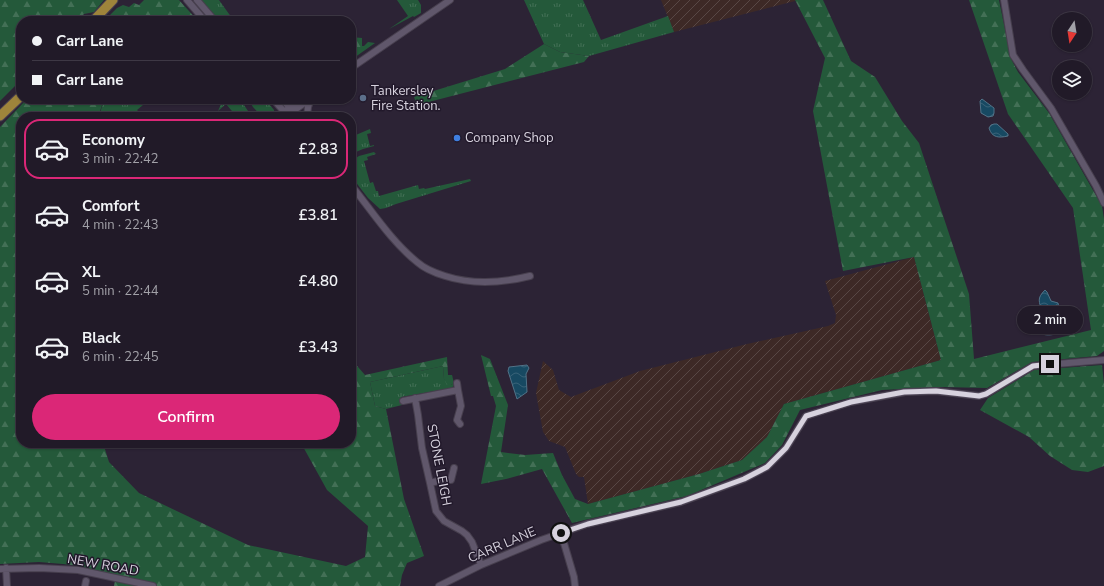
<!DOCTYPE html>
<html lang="en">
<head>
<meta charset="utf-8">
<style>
	:root { --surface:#211a28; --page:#292330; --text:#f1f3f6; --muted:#a2a1a8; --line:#3e3845; --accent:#db2777 }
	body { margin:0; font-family:"Nunito Sans",sans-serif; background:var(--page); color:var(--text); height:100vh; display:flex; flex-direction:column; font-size:15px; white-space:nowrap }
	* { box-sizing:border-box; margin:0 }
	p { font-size:13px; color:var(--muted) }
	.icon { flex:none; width:22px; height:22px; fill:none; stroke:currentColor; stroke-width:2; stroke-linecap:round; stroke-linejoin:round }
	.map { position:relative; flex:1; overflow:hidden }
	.side { position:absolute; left:16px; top:112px; width:340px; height:336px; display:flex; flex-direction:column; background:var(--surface); border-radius:16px; box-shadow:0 1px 3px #0004,0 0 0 1px var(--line) }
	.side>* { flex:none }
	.top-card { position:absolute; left:16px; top:16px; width:340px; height:88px; border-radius:16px; box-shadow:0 1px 3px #0004,0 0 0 1px var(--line); display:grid; align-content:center; height:88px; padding:0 16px; background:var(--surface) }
	.needle { width:26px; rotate:192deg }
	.controls { position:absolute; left:1052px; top:12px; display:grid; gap:8px }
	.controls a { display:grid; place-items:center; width:40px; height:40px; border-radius:50%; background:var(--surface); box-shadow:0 1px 3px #0004,0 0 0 1px var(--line); font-size:20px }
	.end { position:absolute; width:18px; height:18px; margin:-9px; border:5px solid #d7d2de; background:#111; box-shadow:0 0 0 2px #111 }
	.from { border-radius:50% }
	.bubble { position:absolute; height:28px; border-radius:14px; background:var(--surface); box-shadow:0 1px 3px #0004,0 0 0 1px var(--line); font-size:13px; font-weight:600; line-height:28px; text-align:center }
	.top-card b { display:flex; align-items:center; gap:14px; height:38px; font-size:15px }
	.top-card b+b { border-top:1px solid var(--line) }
	.top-card i { width:10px; height:10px; background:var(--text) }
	ul { padding:7px 0 0; list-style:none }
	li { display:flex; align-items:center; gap:12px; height:60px; margin:0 8px 6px; padding:0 8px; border:2px solid transparent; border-radius:16px }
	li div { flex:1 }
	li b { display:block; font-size:15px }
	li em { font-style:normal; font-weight:600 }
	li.selected { border-color:var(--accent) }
	li>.icon { width:36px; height:36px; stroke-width:1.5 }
	.cta { display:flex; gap:8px; margin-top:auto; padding:8px 16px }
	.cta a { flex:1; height:46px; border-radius:24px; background:var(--accent); color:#fff; font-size:16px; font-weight:600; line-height:46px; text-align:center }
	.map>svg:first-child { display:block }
	.industrial { fill:url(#industrial-furrows) }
	.grass { fill:url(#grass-tufts) }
	.forest { fill:url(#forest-firs) }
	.water { fill:url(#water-waves); stroke:#517287 }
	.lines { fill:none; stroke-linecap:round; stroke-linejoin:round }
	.minor-casing { stroke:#473f4e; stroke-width:8 }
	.highway-casing { stroke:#473f4e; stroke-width:11 }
	.minor { stroke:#60576b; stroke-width:6 }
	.highway { stroke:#9e843b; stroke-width:9 }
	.route { stroke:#d7d2de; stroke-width:5 }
	.service-dot { fill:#5c6f8a; stroke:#22192b; stroke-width:1.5 }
	.shop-dot { fill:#3f7fe0; stroke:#22192b; stroke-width:1.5 }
	.labels { text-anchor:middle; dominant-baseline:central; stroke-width:3; stroke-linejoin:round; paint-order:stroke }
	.poi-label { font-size:13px; fill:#d7d2de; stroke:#22192b; text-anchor:start }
	.street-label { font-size:13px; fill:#d7d2de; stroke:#22192b }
</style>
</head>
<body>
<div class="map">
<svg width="1104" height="586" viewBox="0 0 1104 586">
	<defs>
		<pattern id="industrial-furrows" width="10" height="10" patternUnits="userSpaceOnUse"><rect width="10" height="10" fill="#3d2926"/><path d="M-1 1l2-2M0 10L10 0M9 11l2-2" fill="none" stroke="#584745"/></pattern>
		<pattern id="grass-tufts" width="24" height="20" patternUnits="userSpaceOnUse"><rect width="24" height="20" fill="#24593a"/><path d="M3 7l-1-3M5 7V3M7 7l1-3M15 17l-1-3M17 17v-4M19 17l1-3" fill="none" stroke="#437056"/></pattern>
		<pattern id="forest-firs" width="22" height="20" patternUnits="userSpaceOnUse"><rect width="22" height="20" fill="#24593a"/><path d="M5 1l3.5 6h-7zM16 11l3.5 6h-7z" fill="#437056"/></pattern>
		<pattern id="water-waves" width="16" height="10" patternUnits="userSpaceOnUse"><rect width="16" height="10" fill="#174962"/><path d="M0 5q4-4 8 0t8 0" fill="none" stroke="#386278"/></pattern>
	</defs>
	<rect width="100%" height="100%" fill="#2c2335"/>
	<path class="industrial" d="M661,0H795V1L674,32Z
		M914,257L941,360L784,404L767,437L742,460L699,474L588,504L584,477H579L576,474L565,447L549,441L543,432L536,393L543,361L553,370L559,390L571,397L640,371L747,344L828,326L835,323L836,315L825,281Z"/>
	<path class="grass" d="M201,0H219L234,21H219Z
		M397,0H418L421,5V13L414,17L413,16L389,29L408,16Z
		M524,0H583L601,40L668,16L674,32L589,56L560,52L544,44Z
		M104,99H150L137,110L144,117H99Z
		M225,99H240L252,117H237L226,104L218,111L222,102Z
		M248,99H265L274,110V115L272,117H262L253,107Z
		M370,129L371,133L367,134L370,146L374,145V146L363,149L351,154V137Z
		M374,152L376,154L367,157L368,160L364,161L370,183L373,182L376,191H378L379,196L418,185L419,189L424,188L425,189L470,179L471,181L396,204L386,208L380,209L368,198L351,176V161L359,156Z
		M443,366L444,379L451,385L454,383V385L452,388L401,397L402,405L386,409L375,406L370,382Z"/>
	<path class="forest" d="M0,0H104L94,12L84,14L77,21H21V80L0,101Z
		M144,0H179L198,21H104L117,8L123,5L129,7L134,3L139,5Z
		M795,0H823L851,61L875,77L902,121L919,143L969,294L974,359L1091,330L1073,208L1008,114L969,0H999L1011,59L1018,72L1049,113L1102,206L1104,219V351L1097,356L1032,362L987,388L941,387L882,390L800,410L782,445L765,463L687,496L572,523L542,469L506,479L481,484L496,406L493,396H491L481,355L490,359L508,405L501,452L525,455L553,453L562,475L575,499L588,504L699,474L742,460L767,437L784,404L941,360L914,257L843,271L813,111L825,58Z
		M351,37L362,38V46H364L368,42L375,43L351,60Z
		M544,44L560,52L589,56L584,62L417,105L414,97L505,69Z
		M27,99H104L98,117H21V443H103L109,462L139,493L248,545L346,566L365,557L368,526L327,490L301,443H351V359L365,375L447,357L448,375H452L454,383L451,385H447L444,379L443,366L370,382L375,406L386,409L404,499L424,556L407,563L402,575L400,586H114L116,575L79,566L63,564L39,562L0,564V127Z
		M1102,365L1104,384V466L1088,472L1072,470L1050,456L1029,437L980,410L988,398L1034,370Z"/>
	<path class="water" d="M982,99L994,108V113L993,116L988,117L981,113L980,101Z
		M994,124H997L1008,134V136C999,138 992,138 989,128L991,125Z
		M1045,290L1047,292L1051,301L1058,303L1061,318L1065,324V330C1056,335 1044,338 1036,330C1038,324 1041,317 1041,311C1040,301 1036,299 1045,290Z
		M527,365L529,368L526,374L527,392L517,399L508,371L509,367Z"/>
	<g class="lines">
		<g class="minor-casing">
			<path id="minor" d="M187,0L205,21
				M197,0L215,21
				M1004,0L1013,55L1023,70L1051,108L1096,186L1104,203
				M351,68L450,0
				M273,99L289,117
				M282,99L298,117
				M287,110L289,107L301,99
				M285,113L293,111L310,99
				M307,117L308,107L311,99
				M351,185C372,211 391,241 417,262C425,269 435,273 445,276C473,285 502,283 530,276
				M458,390L461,406L457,420L460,424
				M415,398L418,415L422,448L430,483L436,511L444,521L462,531L467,535L472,542L481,565
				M403,401L458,390L457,383
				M430,483L442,480H451L454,468
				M561,533L574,577L575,586
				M6,568L7,586
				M0,569L39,568L78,570L153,586
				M85,586L86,581
				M439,586L481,565L541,540L587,524L681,502L744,479L767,467L786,448L806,416L851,402L905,392L936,391L979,396L986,394L1033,366L1104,360"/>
		</g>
		<g class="highway-casing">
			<path id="highway" d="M93,21L113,0
				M0,116L21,96"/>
		</g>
		<use href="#minor" class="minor"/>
		<use href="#highway" class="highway"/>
	</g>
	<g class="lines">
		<path class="route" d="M561,533L588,524L681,502L744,479L767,467L786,448L806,416L851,402L904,392L936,391L979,396L986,394L1033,366L1050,364"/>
	</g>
	<circle class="service-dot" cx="363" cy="98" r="4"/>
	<circle class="shop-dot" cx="457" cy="138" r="4"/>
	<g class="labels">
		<g class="poi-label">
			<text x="371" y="91">Tankersley<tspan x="371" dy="15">Fire Station.</tspan></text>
			<text x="465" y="138">Company Shop</text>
		</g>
		<g class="street-label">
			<text transform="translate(439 465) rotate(79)">STONE LEIGH</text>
			<text transform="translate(502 545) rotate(-23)">CARR LANE</text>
			<text transform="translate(103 565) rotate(10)">NEW ROAD</text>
		</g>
	</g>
</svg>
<div class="controls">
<a><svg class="needle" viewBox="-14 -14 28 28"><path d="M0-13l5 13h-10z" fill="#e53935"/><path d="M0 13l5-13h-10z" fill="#a2a1a8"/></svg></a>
<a><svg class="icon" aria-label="layers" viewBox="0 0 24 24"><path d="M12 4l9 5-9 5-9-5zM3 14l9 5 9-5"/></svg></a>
</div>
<i class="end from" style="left:561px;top:533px"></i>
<i class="end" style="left:1050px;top:364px"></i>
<div class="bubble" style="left:1017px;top:306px;width:66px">2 min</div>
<div class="top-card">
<b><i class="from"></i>Carr Lane</b>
<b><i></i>Carr Lane</b>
</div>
<section class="side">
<ul>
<li class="selected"><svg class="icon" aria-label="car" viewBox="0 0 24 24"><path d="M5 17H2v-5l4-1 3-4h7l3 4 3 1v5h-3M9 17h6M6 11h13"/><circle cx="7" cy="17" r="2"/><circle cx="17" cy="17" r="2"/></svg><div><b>Economy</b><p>3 min · 22:42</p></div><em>£2.83</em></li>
<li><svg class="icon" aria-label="car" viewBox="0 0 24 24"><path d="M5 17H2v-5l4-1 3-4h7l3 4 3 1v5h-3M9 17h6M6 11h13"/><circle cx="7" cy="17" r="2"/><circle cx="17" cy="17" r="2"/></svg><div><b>Comfort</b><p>4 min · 22:43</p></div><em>£3.81</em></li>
<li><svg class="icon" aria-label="car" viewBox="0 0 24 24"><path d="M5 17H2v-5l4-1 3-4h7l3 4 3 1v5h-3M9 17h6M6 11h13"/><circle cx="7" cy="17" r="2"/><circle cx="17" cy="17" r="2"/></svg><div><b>XL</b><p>5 min · 22:44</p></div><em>£4.80</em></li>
<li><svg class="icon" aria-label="car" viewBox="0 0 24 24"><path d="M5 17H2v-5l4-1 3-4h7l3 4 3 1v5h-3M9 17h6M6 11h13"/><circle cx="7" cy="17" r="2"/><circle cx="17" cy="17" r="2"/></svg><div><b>Black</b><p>6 min · 22:45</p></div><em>£3.43</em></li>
</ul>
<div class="cta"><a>Confirm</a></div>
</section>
</div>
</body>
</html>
